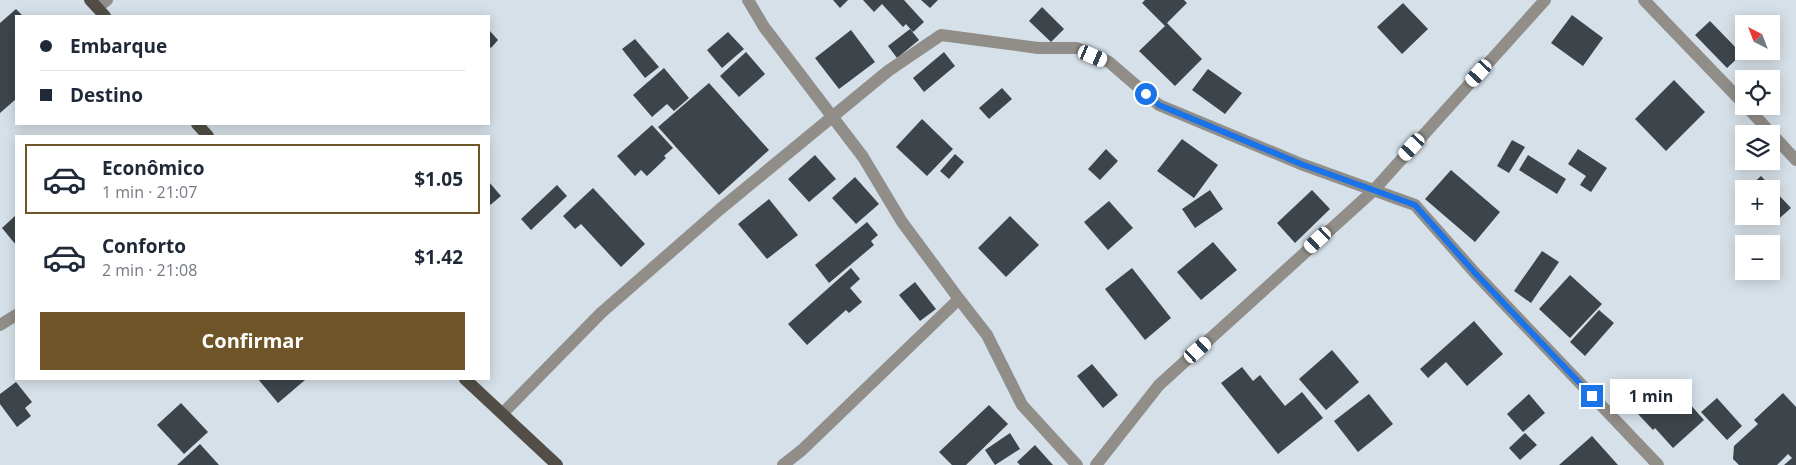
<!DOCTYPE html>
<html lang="pt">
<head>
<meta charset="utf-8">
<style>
	:root { --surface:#fff; --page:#f2f2f3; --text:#1f2937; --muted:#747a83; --line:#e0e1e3; --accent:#6f5427 }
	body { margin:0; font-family:"Open Sans",sans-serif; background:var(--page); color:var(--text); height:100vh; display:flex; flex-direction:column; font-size:19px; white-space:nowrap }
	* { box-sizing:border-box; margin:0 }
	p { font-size:16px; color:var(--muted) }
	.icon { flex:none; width:28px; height:28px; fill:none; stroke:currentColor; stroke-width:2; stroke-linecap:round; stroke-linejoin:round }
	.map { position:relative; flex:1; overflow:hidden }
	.details { position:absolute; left:15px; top:135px; width:475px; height:245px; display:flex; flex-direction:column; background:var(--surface); border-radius:0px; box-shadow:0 2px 12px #0003 }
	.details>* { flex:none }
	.hud { position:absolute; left:15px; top:15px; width:475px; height:110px; border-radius:0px; box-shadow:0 2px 12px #0003; display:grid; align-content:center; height:110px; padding:0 25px; background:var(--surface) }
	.needle { width:32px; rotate:318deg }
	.fabs { position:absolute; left:1735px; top:15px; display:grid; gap:10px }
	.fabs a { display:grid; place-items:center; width:45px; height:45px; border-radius:0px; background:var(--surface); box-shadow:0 2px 12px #0003; font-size:25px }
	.end { position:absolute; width:22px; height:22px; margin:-11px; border:6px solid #1a73e8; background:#fff; box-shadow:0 0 0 2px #fff }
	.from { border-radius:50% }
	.bubble { position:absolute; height:35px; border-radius:0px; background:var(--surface); box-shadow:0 2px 12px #0003; font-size:16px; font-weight:700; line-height:35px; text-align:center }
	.car { position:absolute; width:15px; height:30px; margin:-15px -8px; border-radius:6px; box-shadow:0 0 4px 1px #0007; background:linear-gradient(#fff 24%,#345 0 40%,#fff 0 76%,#345 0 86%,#fff 0) }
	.hud b { display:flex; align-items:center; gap:18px; height:48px; font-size:19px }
	.hud b+b { border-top:1px solid var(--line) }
	.hud i { width:12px; height:12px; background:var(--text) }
	ul { padding:9px 0 0; list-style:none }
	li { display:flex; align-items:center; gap:15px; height:70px; margin:0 10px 8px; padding:0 15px; border:2px solid transparent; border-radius:0px }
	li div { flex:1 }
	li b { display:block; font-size:19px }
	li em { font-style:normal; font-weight:700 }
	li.on { border-color:var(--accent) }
	li>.icon { width:45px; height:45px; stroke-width:1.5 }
	.cta { display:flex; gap:10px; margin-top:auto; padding:10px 25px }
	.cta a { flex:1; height:58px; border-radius:0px; background:var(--accent); color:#fff; font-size:20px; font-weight:700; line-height:58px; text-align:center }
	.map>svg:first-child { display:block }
	.building { fill:#3d454b }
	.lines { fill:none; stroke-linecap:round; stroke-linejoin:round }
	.minor { stroke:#918e8a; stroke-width:12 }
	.major { stroke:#524e47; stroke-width:12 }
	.route { stroke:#1a73e8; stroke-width:6 }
</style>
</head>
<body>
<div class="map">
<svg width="1796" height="465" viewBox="0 0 1796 465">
	<rect width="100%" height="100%" fill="#d6e0e8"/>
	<path class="building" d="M833,0H848L840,8Z
		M863,0H904L924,22L913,32L906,24L903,27L882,4L874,12Z
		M921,0H938L930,8Z
		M1145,0H1184L1187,3L1167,23L1202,59L1175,86L1139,51L1165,26L1142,3Z
		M1403,3L1428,29L1402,54L1377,27Z
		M1042,7L1064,29L1051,42L1029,21Z
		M16,9L23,16H16V99L0,113V23Z
		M1572,15L1603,38L1583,66L1551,43Z
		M1710,21L1742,54L1727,68L1695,35Z
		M910,29L919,40L897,58L888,46Z
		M489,30L498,40L491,48L489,46Z
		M851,30L875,62L839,89L815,58Z
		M728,32L744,49L722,68L707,50Z
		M635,39L659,67L645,78L622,49Z
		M746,52L765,74L739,97L720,76Z
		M944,52L955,66L924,92L913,78Z
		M664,68L689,98L674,111L667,104L652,117L633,95Z
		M1208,69L1242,93L1225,114L1192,90Z
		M1674,80L1705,112L1666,151L1635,119Z
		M709,83L769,150L719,195L658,127Z
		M1002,88L1012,99L989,119L979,108Z
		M922,119L953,149L927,176L896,147Z
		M652,125L673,148L664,156L666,158L647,176L641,170L635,176L617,156Z
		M1182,139L1218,165L1194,198L1157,171Z
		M1512,140L1525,147L1509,173L1497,166Z
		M1106,149L1118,161L1100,180L1088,169Z
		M1578,149L1607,168L1591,192L1580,185L1586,176L1568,164Z
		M955,154L964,162L949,179L940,171Z
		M815,155L836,179L809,202L788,179Z
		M1528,155L1566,179L1557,194L1519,170Z
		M1451,170L1500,212L1475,242L1425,199Z
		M1761,176L1791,208L1774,223L1767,216H1771V189H1747Z
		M855,177L879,204L856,224L832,198Z
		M489,182L501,196L489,206Z
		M557,185L567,196L531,230L521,219Z
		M593,188L645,244L621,267L581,224L575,229L563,216Z
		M1210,190L1223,209L1195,228L1182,209Z
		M1312,190L1330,209L1295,243L1277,223Z
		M769,199L798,235L767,259L738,224Z
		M1109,201L1133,228L1108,250L1084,222Z
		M16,215V245L2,228Z
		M1010,216L1039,245L1006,277L978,248Z
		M867,222L878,235L871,241L874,245L829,283L815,265Z
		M1213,242L1237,270L1201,300L1177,272Z
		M1542,251L1559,262L1531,303L1514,291Z
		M851,268L860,279L850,288L862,302L849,313L846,310L807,345L788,324Z
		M1132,268L1171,318L1145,340L1105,289Z
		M1570,275L1602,304L1570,338L1539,309Z
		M915,282L936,309L920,321L899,295Z
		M1599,310L1614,323L1585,356L1570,342Z
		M1474,321L1503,354L1467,386L1446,362L1428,378L1420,369Z
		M1332,350L1359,382L1326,410L1299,379Z
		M1092,364L1118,395L1103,408L1077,376Z
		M1242,367L1253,381L1260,375L1285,406L1302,392L1323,418L1278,454L1221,383Z
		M258,379H304L305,380L278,403Z
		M16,382L32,402L25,408L31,416L17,427L0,404V394Z
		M1672,384L1704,420L1673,448L1655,428L1653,430L1638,414Z
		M1783,393L1796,407V465H1784L1792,458L1788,454L1777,465H1739L1733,459L1734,446L1758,424L1754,420Z
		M1369,394L1393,424L1358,452L1334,421Z
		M1529,394L1545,413L1523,432L1507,414Z
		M1717,398L1742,426L1727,440L1701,412Z
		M181,403L208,432L184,454L157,425Z
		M989,405L1008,424L966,465H952L939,452Z
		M1010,433L1020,449L995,465L985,450Z
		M1525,433L1537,445L1520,460L1509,448Z
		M1592,436L1618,465H1559Z
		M200,444L219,465H177Z
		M1035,445L1053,465H1020L1017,462Z"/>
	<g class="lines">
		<path class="minor" d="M748,0L764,27L863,157L902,222L959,299L987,335L1022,405L1077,465
			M1644,0L1744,104
			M97,7L107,0
			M1746,106L1796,160
			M0,325L16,315
			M503,413L601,313L719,210L888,71L941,35L1038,48H1077L1109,62L1159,105L1301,164L1415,205L1475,273L1658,465
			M783,465L802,450L959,299
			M1096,465L1159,385L1373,191L1545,0"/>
		<path class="major" d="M90,0L105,16
			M197,124L208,136
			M465,379L557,465"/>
	</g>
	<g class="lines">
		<path class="route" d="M1146,94L1159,105L1301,164L1415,205L1475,273L1592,396"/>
	</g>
</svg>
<div class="fabs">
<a><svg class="needle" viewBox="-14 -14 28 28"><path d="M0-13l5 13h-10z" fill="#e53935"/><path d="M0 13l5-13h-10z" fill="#747a83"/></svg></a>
<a><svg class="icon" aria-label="locate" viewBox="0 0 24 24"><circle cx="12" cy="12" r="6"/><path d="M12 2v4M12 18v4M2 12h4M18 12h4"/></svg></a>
<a><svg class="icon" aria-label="layers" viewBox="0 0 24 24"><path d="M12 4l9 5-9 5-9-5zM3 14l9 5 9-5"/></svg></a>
<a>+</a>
<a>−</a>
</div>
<i class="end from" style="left:1146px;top:94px"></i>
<i class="end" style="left:1592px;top:396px"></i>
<div class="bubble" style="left:1610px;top:379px;width:82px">1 min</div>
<i class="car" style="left:1093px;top:56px;rotate:113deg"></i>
<i class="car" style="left:1479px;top:73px;rotate:222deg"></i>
<i class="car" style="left:1412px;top:147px;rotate:222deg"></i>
<i class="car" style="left:1318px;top:240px;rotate:227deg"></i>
<i class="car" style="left:1198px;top:350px;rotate:48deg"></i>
<div class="hud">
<b><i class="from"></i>Embarque</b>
<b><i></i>Destino</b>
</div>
<section class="details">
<ul>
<li class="on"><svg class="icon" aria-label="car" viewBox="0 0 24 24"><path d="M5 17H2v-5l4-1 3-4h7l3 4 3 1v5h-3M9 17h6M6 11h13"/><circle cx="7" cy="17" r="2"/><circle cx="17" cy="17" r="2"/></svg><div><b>Econômico</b><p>1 min · 21:07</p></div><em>$1.05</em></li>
<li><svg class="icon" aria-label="car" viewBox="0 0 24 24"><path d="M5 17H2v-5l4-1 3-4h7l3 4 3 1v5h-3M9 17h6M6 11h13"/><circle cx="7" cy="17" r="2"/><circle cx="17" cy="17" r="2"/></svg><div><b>Conforto</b><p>2 min · 21:08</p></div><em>$1.42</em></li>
</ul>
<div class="cta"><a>Confirmar</a></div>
</section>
</div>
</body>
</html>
